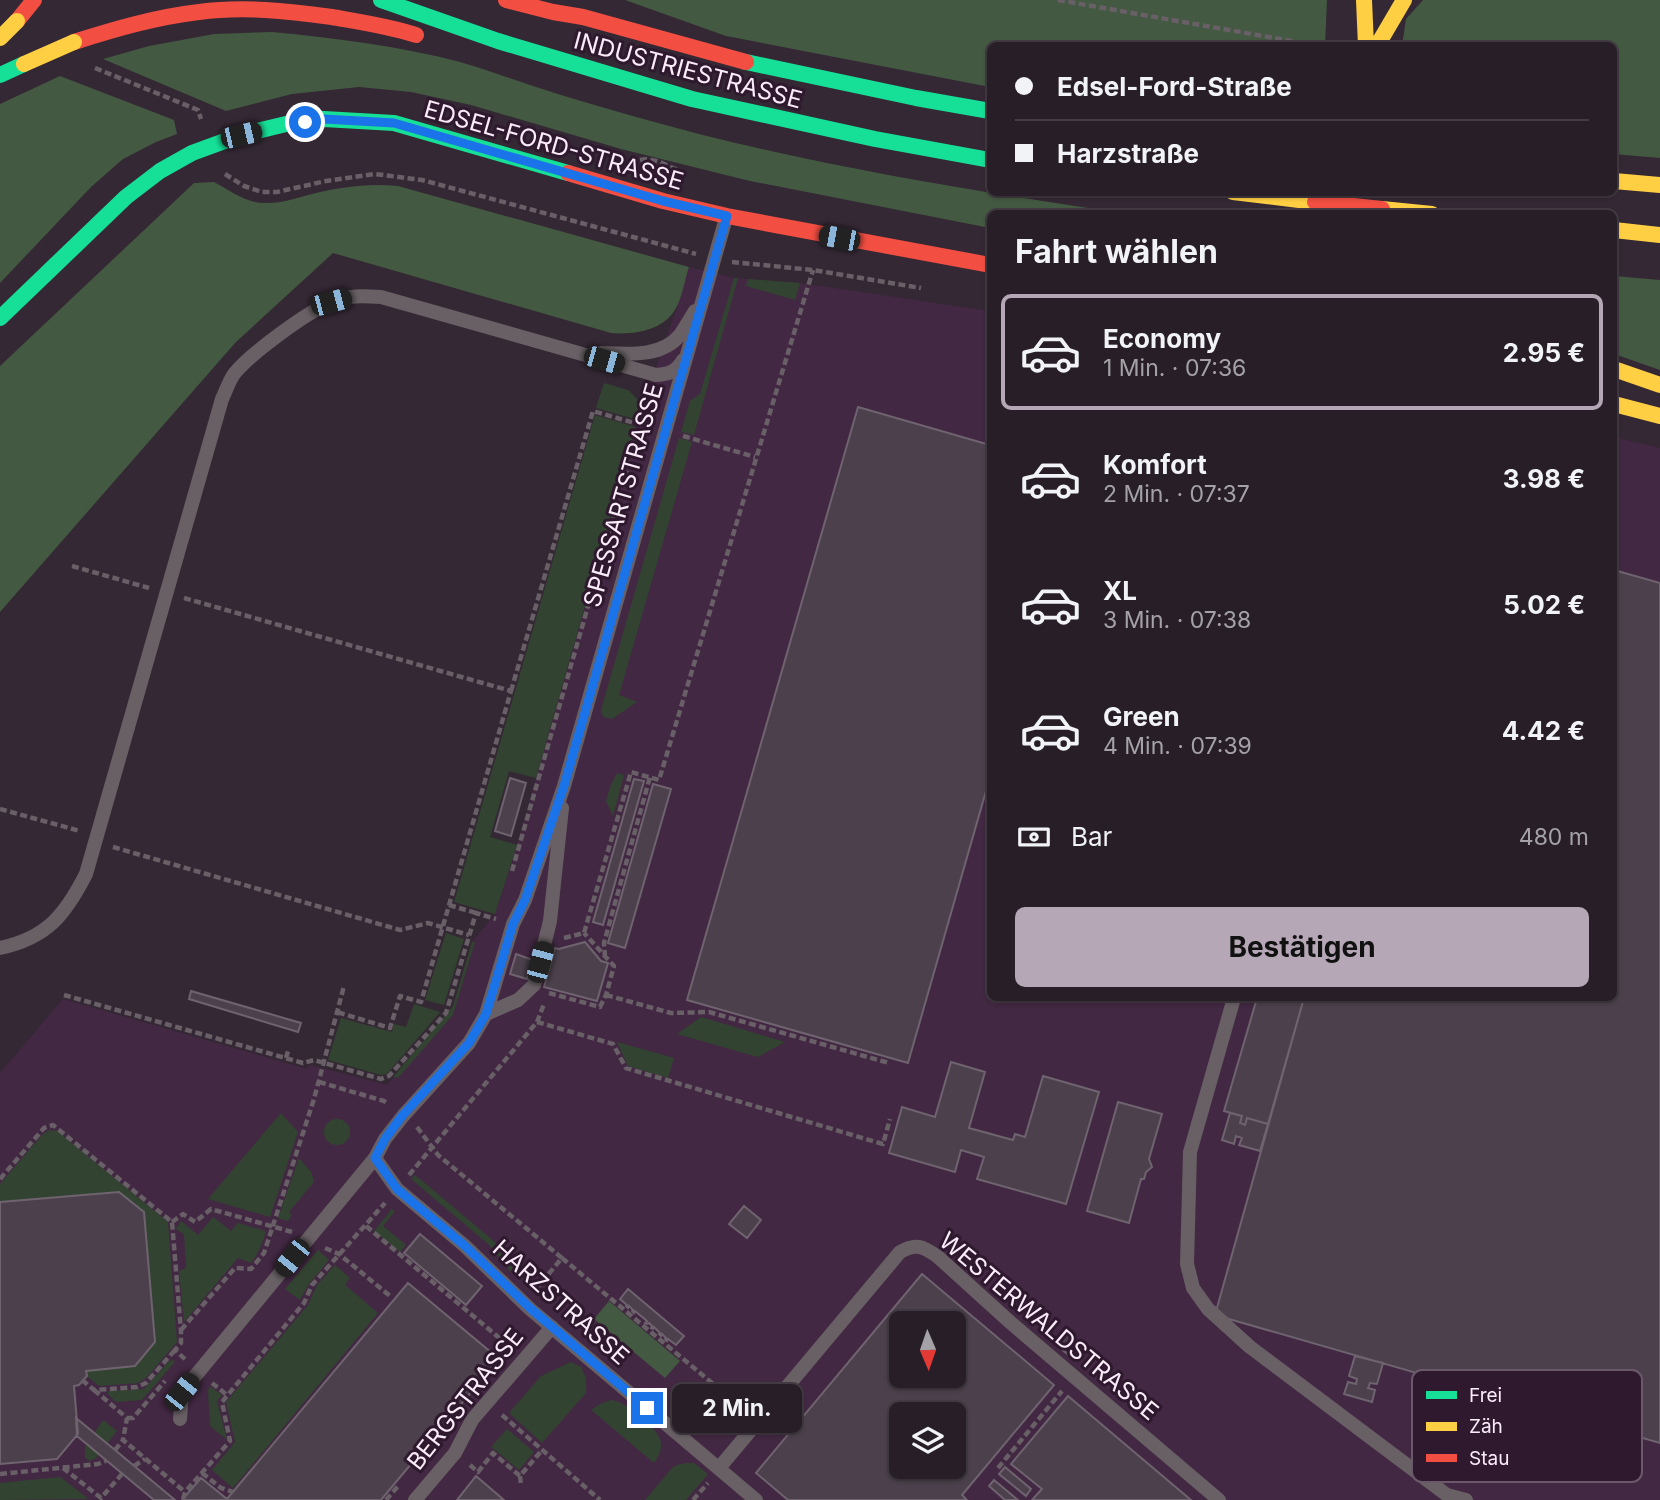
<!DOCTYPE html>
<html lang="de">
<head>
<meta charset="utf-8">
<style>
	:root { --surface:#271e27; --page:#332b33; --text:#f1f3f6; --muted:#a4a2a7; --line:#433c44; --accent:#b5a7b5 }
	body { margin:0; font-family:Inter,sans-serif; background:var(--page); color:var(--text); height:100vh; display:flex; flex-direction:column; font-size:26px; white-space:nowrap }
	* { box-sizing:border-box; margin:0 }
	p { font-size:23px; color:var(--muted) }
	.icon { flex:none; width:38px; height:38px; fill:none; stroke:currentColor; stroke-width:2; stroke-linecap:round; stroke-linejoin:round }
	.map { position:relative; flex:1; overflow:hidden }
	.drawer { position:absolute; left:987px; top:210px; width:630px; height:791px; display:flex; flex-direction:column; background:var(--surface); border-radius:10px; box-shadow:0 2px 5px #0004,0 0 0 2px var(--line) }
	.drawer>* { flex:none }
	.banner { position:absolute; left:987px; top:42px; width:630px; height:154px; border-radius:10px; box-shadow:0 2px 5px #0004,0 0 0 2px var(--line); display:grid; align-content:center; height:154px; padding:0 28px; background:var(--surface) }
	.needle { width:46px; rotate:178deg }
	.fabs { position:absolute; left:889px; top:1311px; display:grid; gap:14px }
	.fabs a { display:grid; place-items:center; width:77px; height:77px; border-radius:10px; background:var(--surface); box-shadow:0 2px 5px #0004,0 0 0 2px var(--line); font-size:35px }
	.end { position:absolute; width:32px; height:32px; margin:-16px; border:9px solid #1a73e8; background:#fff; box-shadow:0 0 0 4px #fff }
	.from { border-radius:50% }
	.bubble { position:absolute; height:49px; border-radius:10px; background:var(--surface); box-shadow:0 2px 5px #0004,0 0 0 2px var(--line); font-size:23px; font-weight:700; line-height:49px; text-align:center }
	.car { position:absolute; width:21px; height:42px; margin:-21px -10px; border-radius:9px; box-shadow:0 0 5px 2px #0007; background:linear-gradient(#222 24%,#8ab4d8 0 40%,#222 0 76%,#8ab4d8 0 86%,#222 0) }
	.banner b { display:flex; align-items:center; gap:24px; height:66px; font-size:26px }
	.banner b+b { border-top:2px solid var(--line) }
	.banner i { width:18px; height:18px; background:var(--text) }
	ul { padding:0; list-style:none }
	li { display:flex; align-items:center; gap:21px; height:116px; margin:0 14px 10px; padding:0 14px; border:4px solid transparent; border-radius:10px }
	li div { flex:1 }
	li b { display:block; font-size:26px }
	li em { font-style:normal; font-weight:700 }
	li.selected { border-color:var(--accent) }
	li>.icon { width:63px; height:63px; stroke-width:1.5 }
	h2 { padding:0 28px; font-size:32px; line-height:84px }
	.pay { display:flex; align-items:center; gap:18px; height:77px; padding:0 28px; font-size:26px }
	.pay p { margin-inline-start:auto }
	.cta { display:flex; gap:14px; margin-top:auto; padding:14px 28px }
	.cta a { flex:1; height:80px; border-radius:10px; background:var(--accent); color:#111; font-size:28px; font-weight:700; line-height:80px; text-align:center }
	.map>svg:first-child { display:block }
	.built { fill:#422842; fill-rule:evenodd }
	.green { fill:#324431 }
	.forest { fill:#435941 }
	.building { fill:#4b404b; stroke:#6e636e; stroke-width:2; fill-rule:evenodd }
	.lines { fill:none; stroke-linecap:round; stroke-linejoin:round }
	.path { stroke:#685f67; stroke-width:4.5; stroke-dasharray:7 3.5; stroke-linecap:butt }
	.lane { stroke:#686064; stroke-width:14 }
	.fast { stroke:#16e098; stroke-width:16 }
	.slow { stroke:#ffcf43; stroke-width:16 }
	.jam { stroke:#f24e42; stroke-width:16 }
	.slow-bridge { stroke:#ffcf43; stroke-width:16 }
	.jam-bridge { stroke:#f24e42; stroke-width:16 }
	.route { stroke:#1a73e8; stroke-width:9 }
	.labels { text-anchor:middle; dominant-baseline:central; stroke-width:6; stroke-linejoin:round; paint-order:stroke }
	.street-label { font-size:24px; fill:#fbecfa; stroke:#2f192e }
	.key { fill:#2f192e; stroke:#6c586b; stroke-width:2 }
	.key-label { font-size:19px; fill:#fbecfa }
</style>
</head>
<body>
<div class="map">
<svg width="1660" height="1500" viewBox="0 0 1660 1500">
	<rect width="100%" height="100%" fill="#342834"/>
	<path class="built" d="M689,267L734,278L800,283L990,311V998H1614V437L1660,448V1500H0V1073L63,999L307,1069L310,1065L387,1085L453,1006L472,942L495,914L517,845L640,414L678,304ZM901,1323H954V1376H901ZM901,1414H954V1466H901Z"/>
	<path class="green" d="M734,278H738L694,435L681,432L690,401L700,394Z
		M748,279L800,283L795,300L746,286Z
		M604,383L628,390L638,400L640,414L638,420L596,408Z
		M595,415L636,427L536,778L509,771L490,837L517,845L495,914L454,902Z
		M679,438L692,442L619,695L637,702L612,719L604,717L601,713V710Z
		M617,773L624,775L613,816L606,801L610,787Z
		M446,933L464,939L444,1005L425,1000Z
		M472,942H475L453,1015L398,1078L393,1077L453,1006Z
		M414,1004L440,1012L387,1074L381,1075L328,1060L341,1018L392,1032L394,1024L406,1027Z
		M701,1017L785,1042L758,1057L677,1034Z
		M617,1042L674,1058L668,1078L628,1066Z
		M281,1113L298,1132L270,1217L208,1199Z
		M324 1132a13 13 0 1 1 26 0a13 13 0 1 1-26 0Z
		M49,1130L57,1131L168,1222L177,1342L146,1378L138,1383L99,1386L87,1376L86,1371L135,1366L155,1342L144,1212L119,1192L0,1202V1184L42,1135Z
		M299,1158L311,1172L314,1182L289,1212L292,1215L288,1221L278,1218Z
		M414,1175L420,1179L527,1269L523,1273H514L510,1271L488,1244L411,1179Z
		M392,1209L395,1211L383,1226L406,1245L400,1252L374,1231Z
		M213,1217L231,1231L238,1223L266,1231C262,1244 259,1253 251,1263L238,1258L184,1322L179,1271L186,1268L184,1234L176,1229L181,1221L198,1235Z
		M318,1250L329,1260L309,1284L300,1300L285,1289Z
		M335,1265L350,1278L345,1285L378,1313L233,1488L212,1470L235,1442L226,1402L308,1305L317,1285Z
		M173,1360L175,1362L142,1400L116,1402L108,1394V1391L144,1389L169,1361Z
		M571,1362L581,1367L586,1378V1393L542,1443L509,1413L541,1376Z
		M210,1386L222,1395L217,1401L227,1440L210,1426L208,1391Z
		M611,1400C624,1402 629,1408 640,1417C656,1430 670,1441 654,1463L591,1410L600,1404Z
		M103,1420L117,1431L96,1458L90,1461L85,1458V1447Z
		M507,1429L534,1452L519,1470L491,1447Z
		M688,1463H694L708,1474L686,1500H645L673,1467L680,1464Z
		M60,1477L89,1499L0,1500V1483Z"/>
	<path class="forest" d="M625,0H1327L1325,45L990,46V87L726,36Z
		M1423,0H1660V158L1614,154V46H1402L1406,19Z
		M272,32C335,38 399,46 460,62C494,72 528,85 561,95C607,109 653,122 699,134C838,169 980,192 1121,213L990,214V228L750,181L621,149L471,105L411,92L359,87L292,94L226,111L103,59L149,46L214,34Z
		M60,76L174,120L177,134L156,142L123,159L91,187L0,283V104Z
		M214,182C229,190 246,203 264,203C280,204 296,198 312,194C341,187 368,183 398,186L689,267C685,279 683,293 678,304C667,330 636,335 611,333L333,253L235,343L0,612V366L194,183Z
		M1614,276L1660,280V370L1614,354Z
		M609,1301L680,1361L665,1378L594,1319Z"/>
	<path class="building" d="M858,407L990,445V777L908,1063L687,1000Z
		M1614,570L1660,583V1443L1215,1315L1304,998H1614Z
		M510,778L526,783L511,836L495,831Z
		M634,779L644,781L603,925L593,922Z
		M653,784L671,789L625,948L608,943Z
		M585,942L601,961L608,963L597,1001L544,987L555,948L559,949Z
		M516,954L533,960L527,979L510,974Z
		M191,991L301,1023L298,1032L189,999Z
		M1257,998H1304L1268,1124L1247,1118L1245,1125L1240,1123L1242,1116L1224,1111Z
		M951,1062L985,1072L969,1128L1013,1140L1015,1134L1025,1137L1043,1076L1099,1092L1066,1204L977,1179L984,1157L961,1150L955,1172L889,1153L902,1107L935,1117Z
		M1118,1102L1162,1114L1149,1159L1152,1167L1146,1172L1144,1179H1141L1129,1223L1087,1211Z
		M1230,1113L1242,1116L1240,1123L1245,1125L1247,1118L1268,1124L1260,1151L1239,1145L1242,1138L1236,1136L1234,1144L1222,1140Z
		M119,1192L144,1212L155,1342L135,1366L86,1371L87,1376L79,1385L74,1386L78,1434L57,1459L0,1464V1202Z
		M744,1206L761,1220L747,1238L729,1224Z
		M420,1234L482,1286L466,1305L404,1253Z
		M922,1274L1054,1385L962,1495L967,1500H788L756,1473ZM901,1323H954V1376H901ZM901,1414H954V1466H901Z
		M408,1283L499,1359L381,1500H182L201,1478L227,1499Z
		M628,1289L684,1336L676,1345L668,1339L667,1341L665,1339L666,1338L662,1334L661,1336L659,1334L660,1333L654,1327L653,1329L651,1328L652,1326L649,1323L647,1324L645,1323L647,1321L635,1311L634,1313L632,1311L633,1310L629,1306L628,1308L626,1306L627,1305L620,1299Z
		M1064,1331L1085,1348L1075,1360L1054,1343Z
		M1355,1356L1383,1363L1377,1384L1370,1383L1368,1388L1375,1390L1372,1402L1344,1394L1348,1382L1356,1384L1357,1379L1349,1376Z
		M1068,1396L1191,1500H1032L1042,1489L1011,1464Z
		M76,1418L115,1450L175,1500H154L77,1436Z
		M1005,1467L1031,1489L1026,1496L999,1474Z
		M476,1476L504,1500H457Z
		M994,1480L1018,1500H1005L989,1486Z"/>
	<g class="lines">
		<path class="path" d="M1058,0L1320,46
			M95,68L198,110L201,119
			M640,160C655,157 664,165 678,170
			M225,174L244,186L262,192H277L326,181L375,174L422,180L696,254
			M732,262L813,270L921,288
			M683,436L755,457
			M72,566L149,588
			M184,598L511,691L421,1002L400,996L390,1028L337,1012
			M511,691L593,411L641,425
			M0,809L80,831
			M113,847L400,930L428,923L469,935
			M512,871L640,425
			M449,905L476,913
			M564,938L584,933L631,772L659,780L813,270
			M605,957L604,943L650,777
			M549,993L600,1007L606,995L614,966L584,933
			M64,995L303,1063L314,1060L381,1079L389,1076L446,1013L476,913L496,919
			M606,995L671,1013L709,1012L889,1063
			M537,1022L613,1044L626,1068L883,1144L890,1119
			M286,1058L288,1051
			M319,1082L384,1101L388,1104
			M417,1127L438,1155L562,1258L536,1289
			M409,1175L537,1022L544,1004
			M0,1179L44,1128L53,1125L172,1222L181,1331V1343L175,1350L187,1361
			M172,1222L183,1214L195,1222L211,1209L292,1232
			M366,1226L510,1347
			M325,1248L339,1254L390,1296
			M562,1258L742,1408H745
			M181,1330L235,1268L251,1269L264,1253L314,1099L344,986
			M82,1380L94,1390L137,1387L146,1383L175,1350
			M212,1383L227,1395
			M94,1390L127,1418L123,1440L185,1492
			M502,1415L600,1500
			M127,1418H133L165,1381
			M115,1450L123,1440
			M470,1465L478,1472L493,1453L520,1476L542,1450
			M134,1466L145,1459
			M63,1468L101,1498L122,1474
			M998,1468L1062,1391
			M202,1473L221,1488L233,1492
			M0,1474L98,1464L106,1461
			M520,1476L521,1485
			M183,1499L185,1492L230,1441L222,1402L304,1303L312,1285L385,1203
			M386,1500L399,1485
			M693,1500L708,1483"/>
		<path class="lane" d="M601,353C627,354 661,358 680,335C685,328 690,319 695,311
			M0,948C47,938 65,915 86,874L222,399C226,391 229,381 234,374C250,354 308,311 332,302C348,295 364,296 381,297L656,375C669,374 676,372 683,360
			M1234,998L1190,1152L1187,1264L1193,1288L1208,1309L1250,1347L1447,1495L1466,1500
			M486,1014L518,1000L534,985L550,921L562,808
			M375,1158L397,1189L465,1246L530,1309L756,1500
			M180,1419L182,1392L375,1158L385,1139L403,1116L469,1043L486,1014L513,924L525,900L564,786L726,218
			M719,1468L900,1252C916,1243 922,1246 937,1256L1011,1323L1219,1500
			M415,1500L455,1453L472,1420L552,1327"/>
		<path class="fast" d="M381,0L498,41L692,99L875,139L990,160
			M746,62L916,98L990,111
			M0,75L24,64
			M0,318L126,197L160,171L192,153L241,135L286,124L324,119L394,123L568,173"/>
		<path class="slow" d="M1364,0L1366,46
			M1377,46L1404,0
			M1614,181L1660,185
			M1233,192L1315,202
			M1382,209L1432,214
			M1614,230L1660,235
			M1614,369L1660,385
			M1614,404L1660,416"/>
		<path class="jam" d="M506,0L553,12L583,17L746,62
			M17,21L34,0
			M74,42C115,29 156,17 199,12C243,6 288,11 332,17C361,22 389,26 416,35
			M568,173L663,201L727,216L990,265"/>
		<path class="slow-bridge" d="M0,38L17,21
			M24,64L74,42"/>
		<path class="jam-bridge" d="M1315,202L1382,209"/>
	</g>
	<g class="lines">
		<path class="route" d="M305,122L324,119L394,123L663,201L727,216L564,786L525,900L513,924L486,1014L469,1043L402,1116L385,1139L375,1158L397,1189L465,1246L530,1308L647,1408"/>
	</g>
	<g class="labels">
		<g class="street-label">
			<text transform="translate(688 70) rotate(15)">INDUSTRIESTRASSE</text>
			<text transform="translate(554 145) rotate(16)">EDSEL-FORD-STRASSE</text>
			<text transform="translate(623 495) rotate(-74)">SPESSARTSTRASSE</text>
			<text transform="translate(561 1302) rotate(42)">HARZSTRASSE</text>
			<text transform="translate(1049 1326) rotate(40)">WESTERWALDSTRASSE</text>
			<text transform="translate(465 1399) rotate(-52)">BERGSTRASSE</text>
		</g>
	</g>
	<rect x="1412" y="1370" width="230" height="112" rx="10" class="key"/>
	<rect x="1426" y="1391" width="31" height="8" fill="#16e098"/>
	<rect x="1426" y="1422" width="31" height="9" fill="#ffcf43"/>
	<rect x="1426" y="1454" width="31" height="8" fill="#f24e42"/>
	<g class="key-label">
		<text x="1469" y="1402">Frei</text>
		<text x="1469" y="1433">Zäh</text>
		<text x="1469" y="1465">Stau</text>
	</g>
</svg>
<div class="fabs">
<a><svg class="needle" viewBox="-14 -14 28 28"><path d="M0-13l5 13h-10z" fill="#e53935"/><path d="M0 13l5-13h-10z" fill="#a4a2a7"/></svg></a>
<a><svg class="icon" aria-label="layers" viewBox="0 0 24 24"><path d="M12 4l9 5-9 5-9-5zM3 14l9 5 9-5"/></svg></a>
</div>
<i class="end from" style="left:305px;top:122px"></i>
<i class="end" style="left:647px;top:1408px"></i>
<div class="bubble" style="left:672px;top:1384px;width:130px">2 Min.</div>
<i class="car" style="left:241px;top:135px;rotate:77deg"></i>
<i class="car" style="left:839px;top:238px;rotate:281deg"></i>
<i class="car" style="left:331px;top:302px;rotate:75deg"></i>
<i class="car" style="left:604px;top:360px;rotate:106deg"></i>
<i class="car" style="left:540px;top:962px;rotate:15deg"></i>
<i class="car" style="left:292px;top:1258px;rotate:219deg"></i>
<i class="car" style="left:182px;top:1392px;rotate:39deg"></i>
<div class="banner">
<b><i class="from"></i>Edsel-Ford-Straße</b>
<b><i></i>Harzstraße</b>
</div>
<section class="drawer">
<h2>Fahrt wählen</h2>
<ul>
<li class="selected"><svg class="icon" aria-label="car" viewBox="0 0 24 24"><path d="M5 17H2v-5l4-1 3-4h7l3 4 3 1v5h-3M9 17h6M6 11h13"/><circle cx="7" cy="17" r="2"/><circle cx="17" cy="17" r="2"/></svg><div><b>Economy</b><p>1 Min. · 07:36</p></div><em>2.95 €</em></li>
<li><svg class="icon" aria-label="car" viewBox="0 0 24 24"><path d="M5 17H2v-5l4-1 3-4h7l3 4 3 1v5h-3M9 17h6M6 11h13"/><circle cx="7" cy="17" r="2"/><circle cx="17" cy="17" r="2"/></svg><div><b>Komfort</b><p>2 Min. · 07:37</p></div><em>3.98 €</em></li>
<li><svg class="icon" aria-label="car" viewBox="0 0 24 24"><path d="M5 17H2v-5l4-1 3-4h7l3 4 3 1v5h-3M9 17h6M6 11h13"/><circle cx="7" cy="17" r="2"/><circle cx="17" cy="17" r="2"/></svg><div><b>XL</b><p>3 Min. · 07:38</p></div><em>5.02 €</em></li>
<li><svg class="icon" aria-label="car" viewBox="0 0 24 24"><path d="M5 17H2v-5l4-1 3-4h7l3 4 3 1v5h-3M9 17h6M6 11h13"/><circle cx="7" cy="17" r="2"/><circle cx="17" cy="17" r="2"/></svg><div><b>Green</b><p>4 Min. · 07:39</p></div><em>4.42 €</em></li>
</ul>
<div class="pay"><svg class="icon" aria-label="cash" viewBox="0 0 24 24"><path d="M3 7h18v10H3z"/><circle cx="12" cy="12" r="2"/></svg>Bar<p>480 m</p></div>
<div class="cta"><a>Bestätigen</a></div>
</section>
</div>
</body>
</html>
